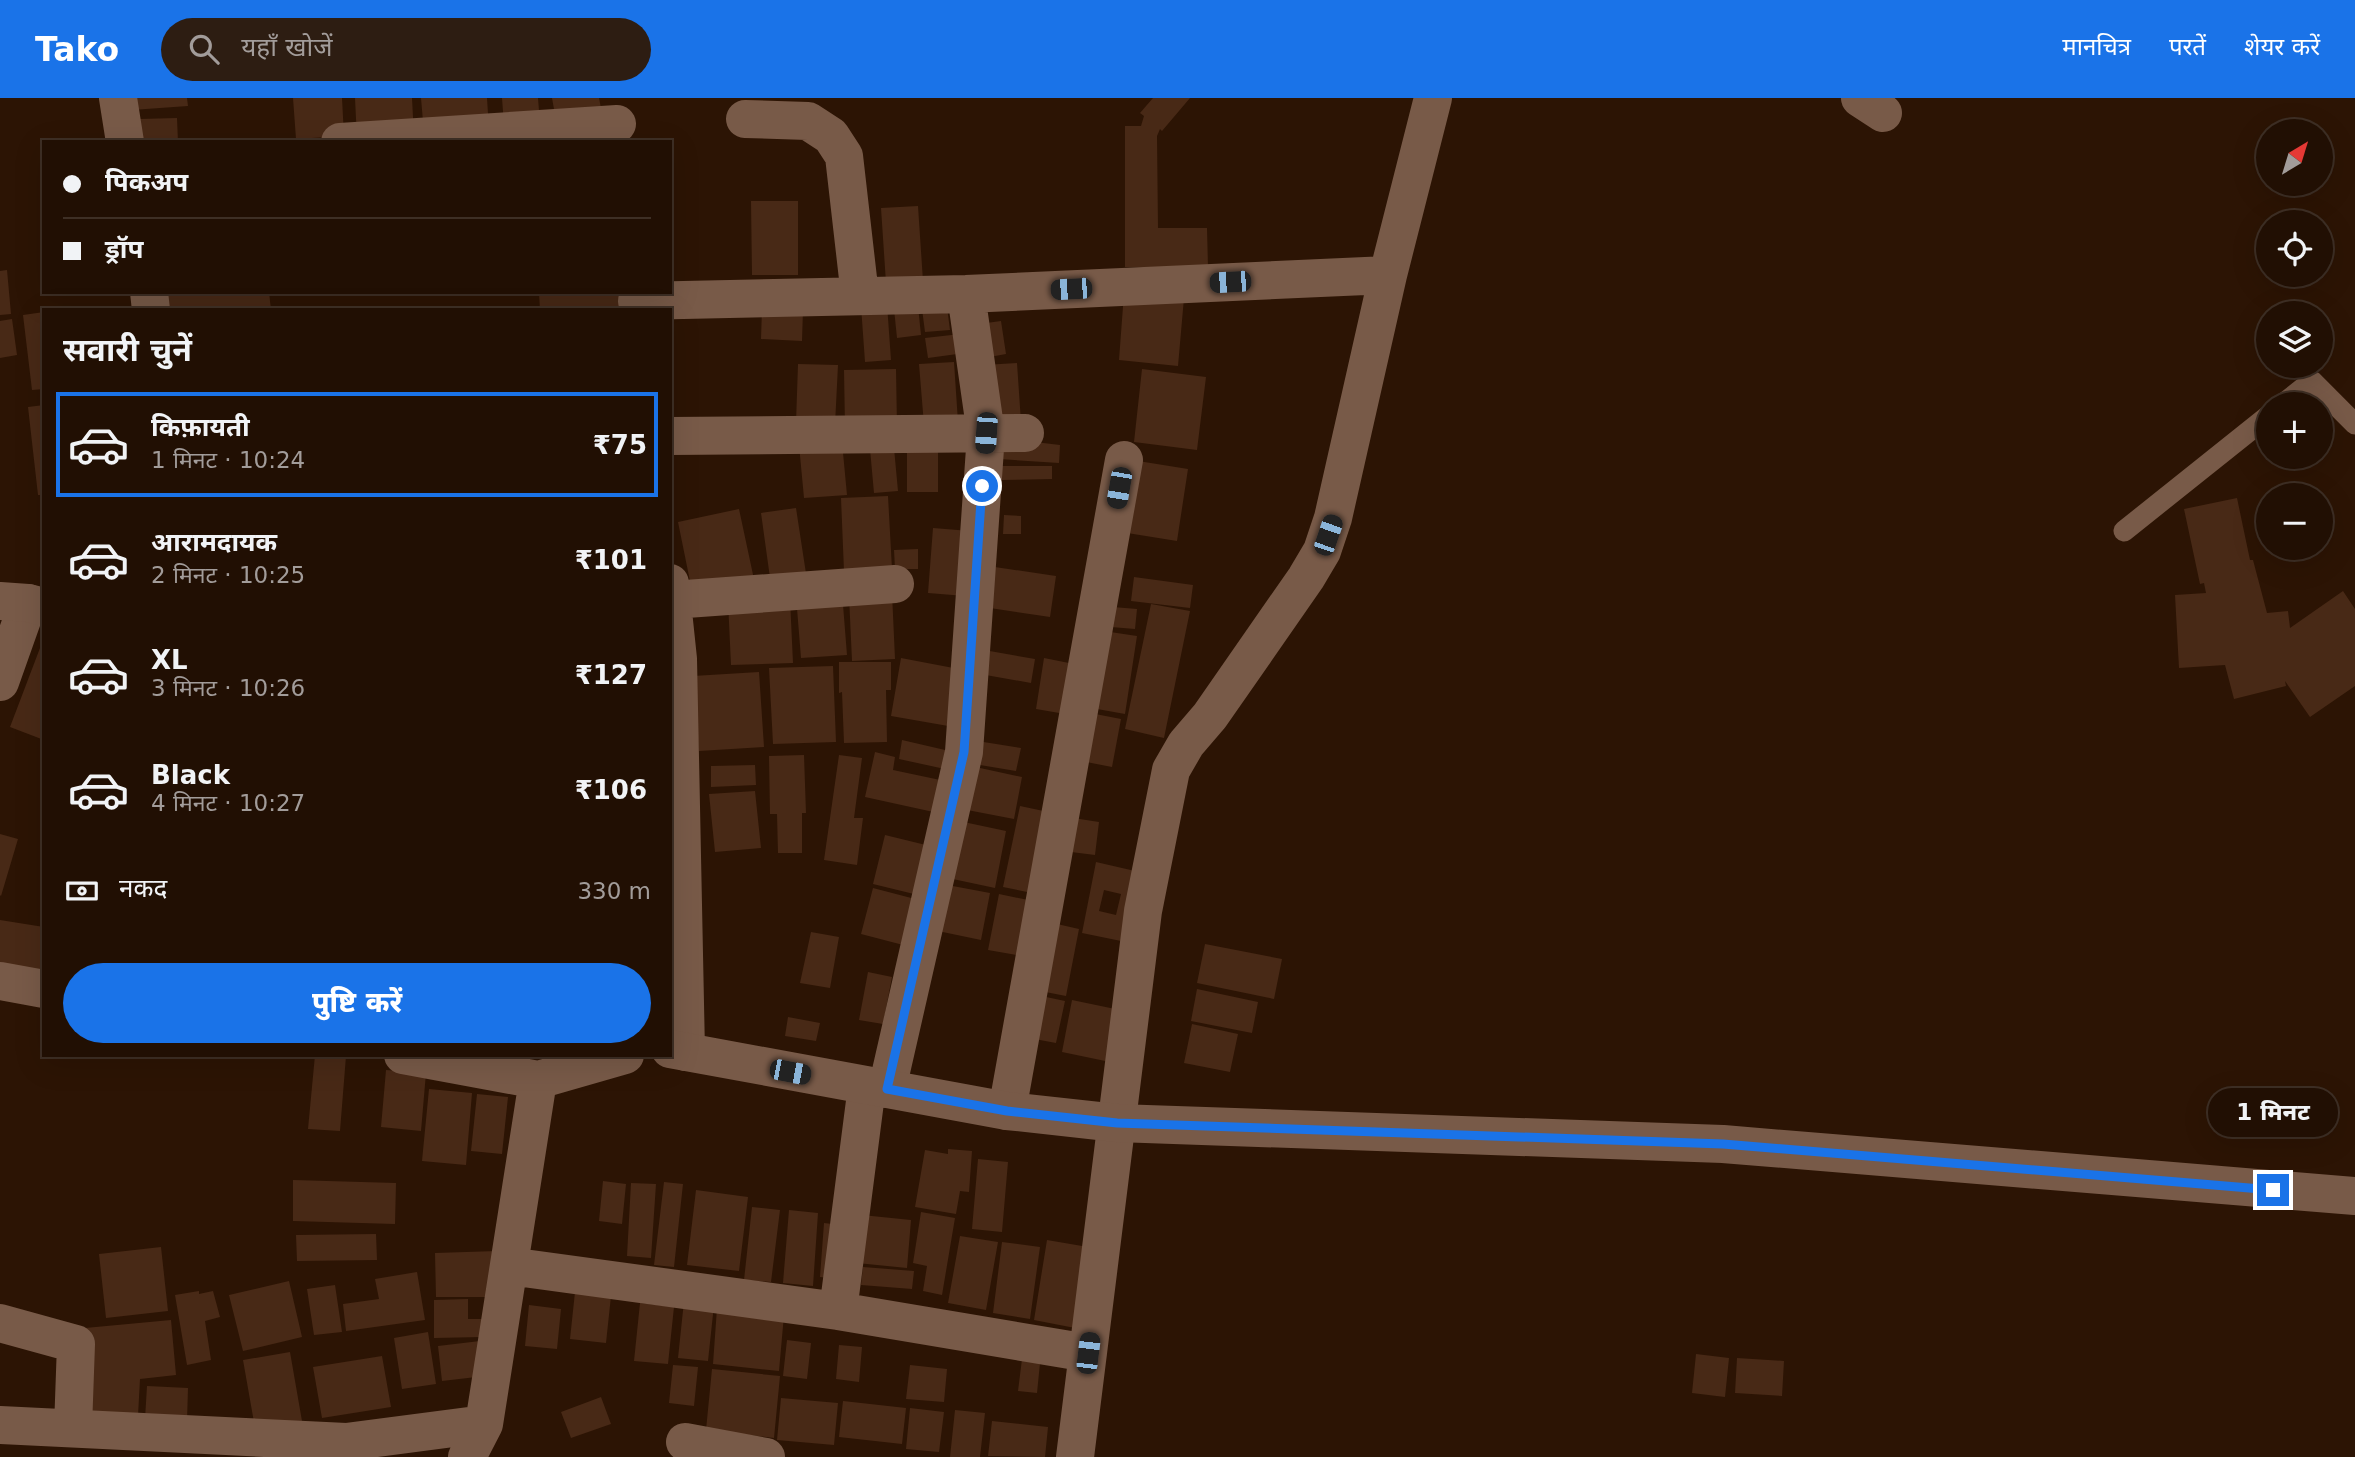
<!DOCTYPE html>
<html lang="hi">
<head>
<meta charset="utf-8">
<style>
	:root { --surface:#210f03; --page:#2d1d12; --text:#f1f3f6; --muted:#a29c9a; --line:#3e2f25; --accent:#1a73e8 }
	body { margin:0; font-family:"DejaVu Sans","Noto Sans Devanagari",sans-serif; background:var(--page); color:var(--text); height:100vh; display:flex; flex-direction:column; font-size:26px; white-space:nowrap }
	* { box-sizing:border-box; margin:0 }
	p { font-size:23px; color:var(--muted) }
	.icon { flex:none; width:38px; height:38px; fill:none; stroke:currentColor; stroke-width:2; stroke-linecap:round; stroke-linejoin:round }
	.map { position:relative; flex:1; overflow:hidden }
	.panel { position:absolute; left:42px; top:210px; width:630px; height:749px; display:flex; flex-direction:column; background:var(--surface); border-radius:0px; box-shadow:0 7px 28px #0002,0 0 0 2px var(--line) }
	.panel>* { flex:none }
	.guide { position:absolute; left:42px; top:42px; width:630px; height:154px; border-radius:0px; box-shadow:0 7px 28px #0002,0 0 0 2px var(--line); display:grid; align-content:center; height:154px; padding:0 21px; background:var(--surface) }
	.needle { width:46px; rotate:38deg }
	.controls { position:absolute; left:2256px; top:21px; display:grid; gap:14px }
	.controls a { display:grid; place-items:center; width:77px; height:77px; border-radius:50%; background:var(--surface); box-shadow:0 7px 28px #0002,0 0 0 2px var(--line); font-size:35px }
	.end { position:absolute; width:32px; height:32px; margin:-16px; border:9px solid #1a73e8; background:#fff; box-shadow:0 0 0 4px #fff }
	.from { border-radius:50% }
	.bubble { position:absolute; height:49px; border-radius:24px; background:var(--surface); box-shadow:0 7px 28px #0002,0 0 0 2px var(--line); font-size:23px; font-weight:800; line-height:49px; text-align:center }
	.car { position:absolute; width:21px; height:42px; margin:-21px -10px; border-radius:9px; box-shadow:0 0 5px 2px #0007; background:linear-gradient(#222 24%,#8ab4d8 0 40%,#222 0 76%,#8ab4d8 0 86%,#222 0) }
	.guide b { display:flex; align-items:center; gap:24px; height:66px; font-size:26px }
	.guide b+b { border-top:2px solid var(--line) }
	.guide i { width:18px; height:18px; background:var(--text) }
	ul { padding:0; list-style:none }
	li { display:flex; align-items:center; gap:21px; height:105px; margin:0 14px 10px; padding:0 7px; border:4px solid transparent; border-radius:0px }
	li div { flex:1 }
	li b { display:block; font-size:26px }
	li em { font-style:normal; font-weight:800 }
	li.on { border-color:var(--accent) }
	li>.icon { width:63px; height:63px; stroke-width:1.5 }
	h2 { padding:0 21px; font-size:32px; line-height:84px }
	.pay { display:flex; align-items:center; gap:18px; height:77px; padding:0 21px; font-size:26px }
	.pay p { margin-inline-start:auto }
	.cta { display:flex; gap:14px; margin-top:auto; padding:14px 21px }
	.cta a { flex:1; height:80px; border-radius:42px; background:var(--accent); color:#fff; font-size:28px; font-weight:800; line-height:80px; text-align:center }
	header { display:flex; align-items:center; gap:42px; box-sizing:border-box; height:98px; padding:0 35px; background:var(--accent); color:#fff }
	header strong { font-size:33px }
	nav { display:flex; gap:38px; margin-inline-start:auto; font-size:24px }
	.search { width:490px; height:63px; background:var(--page); display:flex; align-items:center; gap:18px; box-sizing:border-box; padding:0 24px; border-radius:38px; color:var(--muted); font-size:26px }
	.map>svg:first-child { display:block }
	.building { fill:#482916; fill-rule:evenodd }
	.lines { fill:none; stroke-linecap:round; stroke-linejoin:round }
	.service { stroke:#785a48; stroke-width:21 }
	.minor { stroke:#785a48; stroke-width:38 }
	.tertiary { stroke:#785a48; stroke-width:38 }
	.route { stroke:#1a73e8; stroke-width:9 }
</style>
</head>
<body>
<header>
<strong>Tako</strong>
<div class="search"><svg class="icon" aria-label="search" viewBox="0 0 24 24"><circle cx="10" cy="10" r="6"/><path d="M15 15l6 6"/></svg>यहाँ खोजें</div>
<nav><a>मानचित्र</a><a>परतें</a><a>शेयर करें</a></nav>
</header>
<div class="map">
<svg width="2355" height="1359" viewBox="0 0 2355 1359">
	<rect width="100%" height="100%" fill="#2c1404"/>
	<path class="building" d="M131,0H187L188,8L132,12Z
		M293,0H342L344,38L296,41Z
		M355,0H412L414,38L357,41Z
		M421,0H487L489,31L424,35Z
		M502,0H538L540,25L504,27Z
		M552,0H599L603,20L557,28Z
		M1153,0H1190L1162,33L1160,31L1157,38L1158,130H1207L1208,169H1125V28H1141L1144,18L1140,15Z
		M177,20L178,44H142L140,21Z
		M751,103H798V177H752Z
		M918,108L923,183L886,185L881,110Z
		M7,172L11,216L0,217V173Z
		M158,194H269L271,212H159Z
		M539,194H621L622,212H540Z
		M1124,195L1184,200L1178,268L1119,262Z
		M887,206L891,262L865,264L861,208Z
		M918,208L921,237L897,240L894,211Z
		M947,209L950,232L925,234L922,211Z
		M762,210L803,212L802,243L761,241Z
		M44,214V291L32,292L23,217Z
		M12,221L17,257L0,260V223Z
		M1001,223L1006,256L984,260L979,226Z
		M969,235L972,254L928,260L925,240Z
		M954,264L958,324L924,327L919,266Z
		M1017,265L1021,324L988,326L984,267Z
		M798,266L838,267L835,327L796,325Z
		M896,271L897,329L845,330L844,272Z
		M1142,271L1206,279L1197,352L1134,344Z
		M44,307V397H38L28,309Z
		M1001,340L1060,347L1059,365L999,361Z
		M907,343H938V394H907Z
		M842,344L847,397L804,400L799,347Z
		M894,350L898,393L874,395L870,351Z
		M1132,362L1188,371L1177,443L1121,434Z
		M1002,368H1052V381L1002,382Z
		M888,398L892,471L844,473L841,400Z
		M2237,400L2250,462H2253L2267,515L2288,513L2290,530L2343,493L2355,511V588L2310,619L2285,583L2286,588L2234,601L2225,567L2179,570L2175,497L2206,495L2204,485L2200,486L2184,411Z
		M796,410L807,482L771,487L761,415Z
		M739,411L755,486L693,498L678,424Z
		M1004,417L1021,418V436H1003Z
		M933,430L970,433L965,498L928,495Z
		M918,451V471H895L894,452Z
		M995,469L1056,478L1050,519L990,510Z
		M1134,479L1193,487L1190,510L1131,503Z
		M842,494L847,557L801,560L796,498Z
		M892,495L895,561L852,563L849,498Z
		M790,501L793,565L731,567L728,503Z
		M1151,506L1190,513L1164,640L1125,631Z
		M1101,508L1137,511L1135,531L1099,528Z
		M1097,532L1137,538L1125,616L1086,609Z
		M40,550L44,552V642L10,629Z
		M984,552L1035,561L1031,585L980,576Z
		M901,560L964,572L954,629L891,618Z
		M1044,560L1079,567L1071,617L1036,611Z
		M839,564H891V592H886L887,644L844,645L842,594L839,595Z
		M833,568L836,644L773,646L769,570Z
		M759,574L764,649L699,653L693,578Z
		M1085,614L1121,621L1112,669L1076,662Z
		M902,642L958,655L954,673L899,661Z
		M971,642L1021,650L1016,673L968,665Z
		M875,654L895,659L893,672L945,683L938,715L865,699Z
		M804,657L806,715H802V755H778L777,716H770L769,658Z
		M839,657L862,660L854,720H863L857,767L824,762Z
		M755,667L756,687L711,689V668Z
		M971,668L1022,679L1014,721L962,711Z
		M755,693L761,750L715,754L709,696Z
		M1020,708L1053,715L1037,796L1003,789Z
		M1067,719L1099,724L1095,757L1063,753Z
		M959,723L1006,733L995,790L948,780Z
		M0,736L18,741L1,798L0,797Z
		M885,737L930,748L918,797L873,786Z
		M1096,764L1135,773L1121,843L1082,835ZM1104,792L1121,796L1116,817L1099,813Z
		M942,786L990,795L981,842L933,832Z
		M873,790L919,802L907,848L861,836Z
		M999,796L1038,804L1028,859L988,852Z
		M0,822L44,829L43,877L0,870Z
		M1044,823L1079,831L1066,898L1030,891Z
		M811,834L839,839L830,890L800,885Z
		M1205,846L1282,861L1274,901L1197,885Z
		M868,874L892,879L883,926L859,922Z
		M1197,891L1258,904L1252,935L1191,923Z
		M1032,896L1065,903L1056,945L1024,939Z
		M1072,902L1120,912L1110,964L1062,954Z
		M788,919L820,925L816,943L785,938Z
		M1192,926L1238,936L1230,974L1184,965Z
		M315,957L346,958L340,1033L308,1031Z
		M386,972L426,975L421,1033L381,1029Z
		M429,991L472,995L466,1067L422,1063Z
		M477,996L508,999L502,1056L471,1053Z
		M948,1051L972,1053L969,1094L960,1093L956,1116L915,1109L925,1052L948,1056Z
		M978,1061L1008,1064L1002,1134L972,1131Z
		M293,1082L396,1085L395,1126L293,1123Z
		M603,1083L626,1086L622,1126L599,1123Z
		M664,1084L683,1086L674,1169L654,1167Z
		M631,1085L656,1086L651,1160L627,1158Z
		M696,1092L748,1099L739,1173L687,1167Z
		M752,1109L780,1112L771,1184L744,1182Z
		M789,1112L818,1115L813,1188L783,1185Z
		M921,1114L955,1120L942,1197L923,1193L927,1168L913,1165Z
		M862,1117L911,1122L907,1170L857,1165Z
		M824,1125L841,1127L837,1181L820,1179Z
		M376,1136L377,1162L297,1163L296,1137Z
		M960,1138L998,1144L986,1212L948,1205Z
		M1047,1142L1088,1149L1075,1230L1034,1222Z
		M1002,1144L1040,1149L1030,1221L993,1215Z
		M161,1149L168,1213L106,1220L99,1156Z
		M497,1153L498,1199H436L435,1155Z
		M863,1169L914,1173L912,1191L861,1187Z
		M417,1174L425,1222L346,1233L343,1206L379,1201L375,1181Z
		M289,1183L302,1239L243,1253L229,1197Z
		M335,1187L342,1234L314,1237L307,1191Z
		M199,1193V1196L213,1193L220,1219L205,1223L211,1262L187,1267L175,1197Z
		M575,1194L611,1198L606,1245L570,1241Z
		M468,1201V1221H482V1239L434,1240V1202Z
		M684,1203L714,1207L708,1263L678,1260Z
		M640,1205L674,1209L668,1266L634,1263Z
		M529,1207L561,1211L557,1251L525,1248Z
		M717,1210L784,1217L779,1273L713,1266Z
		M171,1222L176,1277L140,1281L138,1318L83,1315L85,1230Z
		M428,1234L436,1286L402,1291L394,1240Z
		M787,1242L811,1245L807,1281L783,1278Z
		M480,1243L485,1278L442,1283L438,1248Z
		M839,1247L862,1249L859,1284L836,1281Z
		M1023,1253L1041,1255L1037,1295L1018,1293Z
		M290,1254L302,1323L255,1330L243,1262Z
		M1696,1256L1729,1260L1725,1299L1692,1295Z
		M382,1258L391,1309L322,1320L313,1269Z
		M1737,1260L1784,1263L1782,1298L1735,1295Z
		M673,1267L698,1269L694,1308L669,1305Z
		M910,1267L947,1271L944,1304L906,1301Z
		M712,1271L780,1278L774,1340L706,1332Z
		M147,1288L188,1290L187,1323L145,1321Z
		M601,1299L611,1326L571,1340L561,1314Z
		M781,1300L838,1305L834,1347L777,1342Z
		M843,1303L906,1310L902,1346L839,1339Z
		M910,1310L944,1314L939,1354L906,1351Z
		M955,1312L985,1315L980,1359H950Z
		M992,1323L1048,1329L1045,1359L988,1358Z"/>
	<g class="lines">
		<path class="service" d="M2283,306L2312,283L2355,326
			M2124,433L2268,318"/>
		<path class="minor" d="M118,0L125,44
			M1860,0L1883,15
			M745,21L808,23L831,38L844,58L860,198
			M340,44L617,26
			M149,194L151,212
			M637,203L966,196L1388,177
			M670,338L1025,335
			M670,485L678,561L686,954
			M672,502L895,486
			M0,584L28,505
			M0,883L44,891
			M403,957L538,982L484,1326L467,1359
			M538,982L625,957
			M887,991L964,654L986,336L966,196
			M1007,1013L1124,362
			M509,1168L838,1213L1088,1255
			M838,1213L867,988
			M0,1225L76,1246L73,1330
			M0,1327L346,1344L484,1326
			M685,1344L766,1359
			M1075,1359L1143,813L1171,672L1186,646L1210,618L1306,480L1322,453L1333,420L1388,177L1433,0"/>
		<path class="tertiary" d="M0,503L28,505L44,509
			M670,951L1007,1013L1117,1025L1723,1046L2355,1098"/>
	</g>
	<g class="lines">
		<path class="route" d="M982,388L964,654L887,991L1007,1013L1117,1025L1723,1046L2273,1092"/>
	</g>
</svg>
<div class="controls">
<a><svg class="needle" viewBox="-14 -14 28 28"><path d="M0-13l5 13h-10z" fill="#e53935"/><path d="M0 13l5-13h-10z" fill="#a29c9a"/></svg></a>
<a><svg class="icon" aria-label="locate" viewBox="0 0 24 24"><circle cx="12" cy="12" r="6"/><path d="M12 2v4M12 18v4M2 12h4M18 12h4"/></svg></a>
<a><svg class="icon" aria-label="layers" viewBox="0 0 24 24"><path d="M12 4l9 5-9 5-9-5zM3 14l9 5 9-5"/></svg></a>
<a>+</a>
<a>−</a>
</div>
<i class="end from" style="left:982px;top:388px"></i>
<i class="end" style="left:2273px;top:1092px"></i>
<div class="bubble" style="left:2208px;top:990px;width:130px">1 मिनट</div>
<i class="car" style="left:1230px;top:184px;rotate:267deg"></i>
<i class="car" style="left:1071px;top:191px;rotate:267deg"></i>
<i class="car" style="left:986px;top:335px;rotate:184deg"></i>
<i class="car" style="left:1119px;top:390px;rotate:190deg"></i>
<i class="car" style="left:1328px;top:437px;rotate:19deg"></i>
<i class="car" style="left:790px;top:974px;rotate:101deg"></i>
<i class="car" style="left:1088px;top:1255px;rotate:7deg"></i>
<div class="guide">
<b><i class="from"></i>पिकअप</b>
<b><i></i>ड्रॉप</b>
</div>
<section class="panel">
<h2>सवारी चुनें</h2>
<ul>
<li class="on"><svg class="icon" aria-label="car" viewBox="0 0 24 24"><path d="M5 17H2v-5l4-1 3-4h7l3 4 3 1v5h-3M9 17h6M6 11h13"/><circle cx="7" cy="17" r="2"/><circle cx="17" cy="17" r="2"/></svg><div><b>किफ़ायती</b><p>1 मिनट · 10:24</p></div><em>₹75</em></li>
<li><svg class="icon" aria-label="car" viewBox="0 0 24 24"><path d="M5 17H2v-5l4-1 3-4h7l3 4 3 1v5h-3M9 17h6M6 11h13"/><circle cx="7" cy="17" r="2"/><circle cx="17" cy="17" r="2"/></svg><div><b>आरामदायक</b><p>2 मिनट · 10:25</p></div><em>₹101</em></li>
<li><svg class="icon" aria-label="car" viewBox="0 0 24 24"><path d="M5 17H2v-5l4-1 3-4h7l3 4 3 1v5h-3M9 17h6M6 11h13"/><circle cx="7" cy="17" r="2"/><circle cx="17" cy="17" r="2"/></svg><div><b>XL</b><p>3 मिनट · 10:26</p></div><em>₹127</em></li>
<li><svg class="icon" aria-label="car" viewBox="0 0 24 24"><path d="M5 17H2v-5l4-1 3-4h7l3 4 3 1v5h-3M9 17h6M6 11h13"/><circle cx="7" cy="17" r="2"/><circle cx="17" cy="17" r="2"/></svg><div><b>Black</b><p>4 मिनट · 10:27</p></div><em>₹106</em></li>
</ul>
<div class="pay"><svg class="icon" aria-label="cash" viewBox="0 0 24 24"><path d="M3 7h18v10H3z"/><circle cx="12" cy="12" r="2"/></svg>नकद<p>330 m</p></div>
<div class="cta"><a>पुष्टि करें</a></div>
</section>
</div>
</body>
</html>
